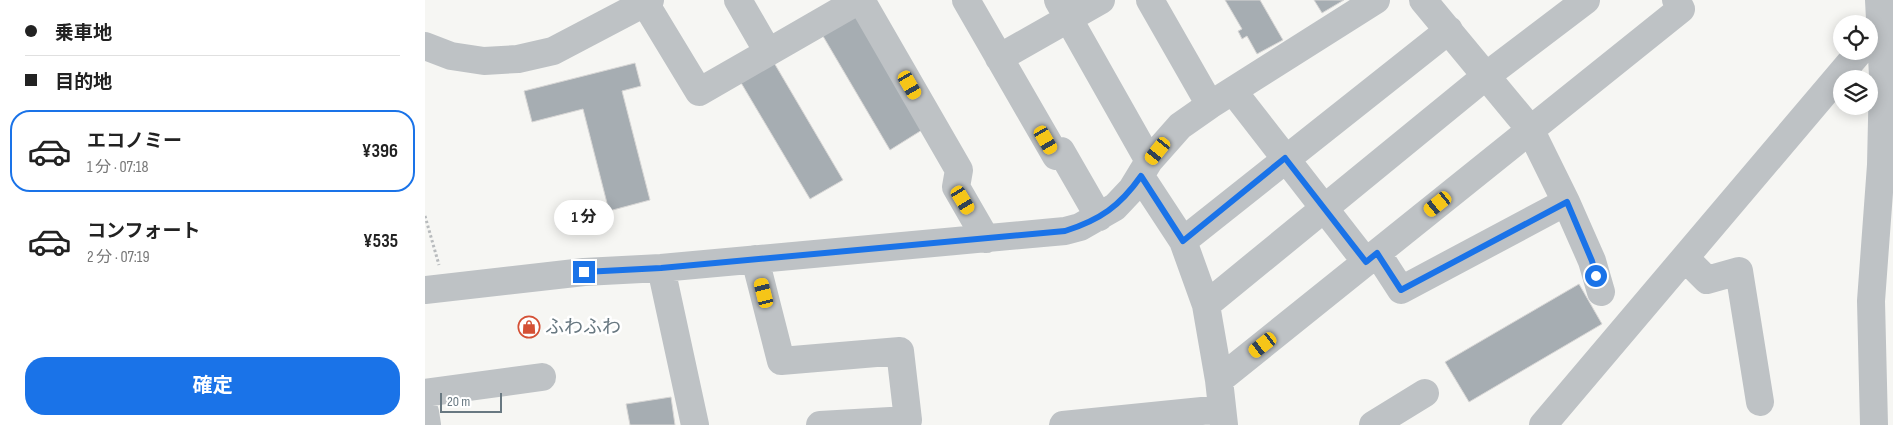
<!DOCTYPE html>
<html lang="ja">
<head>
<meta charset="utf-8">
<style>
	:root { --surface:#fff; --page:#f6f6f6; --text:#222; --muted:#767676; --line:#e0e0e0; --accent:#1a73e8 }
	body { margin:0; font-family:"Sofia Sans Condensed","Noto Sans JP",sans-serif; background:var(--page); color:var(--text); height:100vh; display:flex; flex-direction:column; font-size:19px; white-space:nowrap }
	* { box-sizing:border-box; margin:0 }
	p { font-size:16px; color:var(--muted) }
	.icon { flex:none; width:28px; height:28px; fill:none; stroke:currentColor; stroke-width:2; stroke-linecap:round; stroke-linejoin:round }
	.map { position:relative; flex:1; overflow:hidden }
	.drawer { display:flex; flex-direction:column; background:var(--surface); width:425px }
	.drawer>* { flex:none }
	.hud { display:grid; align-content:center; height:110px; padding:0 25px; background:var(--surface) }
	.fabs { position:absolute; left:1408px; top:15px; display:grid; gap:10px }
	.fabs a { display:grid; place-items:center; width:45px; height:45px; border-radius:50%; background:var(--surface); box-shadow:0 2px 12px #0003; font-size:25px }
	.scale { position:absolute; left:15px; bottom:12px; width:62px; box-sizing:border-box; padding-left:5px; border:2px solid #687881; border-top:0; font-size:14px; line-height:18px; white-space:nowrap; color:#687881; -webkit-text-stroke:4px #fff; paint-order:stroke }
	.end { position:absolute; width:22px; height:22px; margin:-11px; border:6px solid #1a73e8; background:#fff; box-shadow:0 0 0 2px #fff }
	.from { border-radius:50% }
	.bubble { position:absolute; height:35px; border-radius:18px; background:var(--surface); box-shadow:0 2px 12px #0003; font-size:16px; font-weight:700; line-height:35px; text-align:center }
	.car { position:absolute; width:15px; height:30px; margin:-15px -8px; border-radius:6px; box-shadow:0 0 4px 1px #0007; background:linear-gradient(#f5c518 24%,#345 0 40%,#f5c518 0 76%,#345 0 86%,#f5c518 0) }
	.hud b { display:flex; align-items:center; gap:18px; height:48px; font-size:19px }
	.hud b+b { border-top:1px solid var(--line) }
	.hud i { width:12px; height:12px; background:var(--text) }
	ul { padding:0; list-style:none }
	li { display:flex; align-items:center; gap:15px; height:82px; margin:0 10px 8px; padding:0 15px; border:2px solid transparent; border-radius:20px }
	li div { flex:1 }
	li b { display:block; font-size:19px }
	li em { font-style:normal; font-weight:700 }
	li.selected { border-color:var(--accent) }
	li>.icon { width:45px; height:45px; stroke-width:1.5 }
	.primary-button { display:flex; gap:10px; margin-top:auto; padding:10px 25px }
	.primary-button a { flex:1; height:58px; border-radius:20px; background:var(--accent); color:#fff; font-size:20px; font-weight:700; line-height:58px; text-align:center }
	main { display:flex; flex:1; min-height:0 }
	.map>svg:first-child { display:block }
	.building { fill:#a6adb2; stroke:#d8d7d6 }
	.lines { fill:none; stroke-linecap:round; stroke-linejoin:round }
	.path { stroke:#b8bbbd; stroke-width:3; stroke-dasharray:2.5 2.5; stroke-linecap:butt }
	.minor { stroke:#bec2c5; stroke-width:28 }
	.route { stroke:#1a73e8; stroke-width:6 }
	.labels { text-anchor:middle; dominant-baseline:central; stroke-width:5; stroke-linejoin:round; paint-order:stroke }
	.poi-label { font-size:19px; fill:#687881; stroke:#fff; text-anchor:start }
</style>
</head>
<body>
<main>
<section class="drawer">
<div class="hud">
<b><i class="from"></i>乗車地</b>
<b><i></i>目的地</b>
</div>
<ul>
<li class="selected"><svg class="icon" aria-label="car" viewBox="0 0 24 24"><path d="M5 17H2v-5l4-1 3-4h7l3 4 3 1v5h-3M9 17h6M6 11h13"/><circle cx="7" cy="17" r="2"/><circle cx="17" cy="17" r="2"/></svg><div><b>エコノミー</b><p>1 分 · 07:18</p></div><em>¥396</em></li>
<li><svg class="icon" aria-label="car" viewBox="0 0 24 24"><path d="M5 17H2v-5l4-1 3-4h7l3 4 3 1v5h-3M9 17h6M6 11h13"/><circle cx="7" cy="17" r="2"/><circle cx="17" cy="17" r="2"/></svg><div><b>コンフォート</b><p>2 分 · 07:19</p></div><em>¥535</em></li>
</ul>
<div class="primary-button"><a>確定</a></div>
</section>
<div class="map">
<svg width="1468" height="425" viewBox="0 0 1468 425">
	<rect width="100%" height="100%" fill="#f6f6f3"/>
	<path class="building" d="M800,0H835L858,40L832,54L822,36L817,39L813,31L817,29Z
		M889,0H919L897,13Z
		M428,12L497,130L465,150L395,31Z
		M348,61L418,180L385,199L315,81Z
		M210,63L216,86L197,91L225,200L184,211L158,109L107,122L99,91Z
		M1154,284L1177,324L1044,402L1020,362Z
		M246,397L250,425H205L201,404Z"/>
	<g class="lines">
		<path class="path" d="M0,216L14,265"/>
		<path class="minor" d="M313,0L343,52
			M436,0L534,170L531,187L561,239
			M541,0L631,156L636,151L674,217
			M633,0L724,161
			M725,0L785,105
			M998,0L1105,129L1141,202L1167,261L1176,292
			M220,3L274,92L434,0
			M0,46L26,56L59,61L93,59L128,51L225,0
			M574,58L676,0
			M808,91L941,262
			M716,177L758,241L781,305L794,380L799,425
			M758,241L1024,30
			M952,253L976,290L1141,202
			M1260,258L1282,280L1314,271L1335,402
			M330,259L356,361L475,351L483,420L395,425
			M236,268L270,425
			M0,290L159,272L236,268L640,231L655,227L690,207L707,189L724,161L755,126L785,105L951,0
			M781,305L1061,76L1161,0
			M794,380L1256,9L1251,0
			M0,393L117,377
			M0,412L2,425
			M638,425L797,409
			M948,425L1000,393
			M1118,425L1435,51
			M1449,425L1446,301L1456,165L1458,76L1454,0"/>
	</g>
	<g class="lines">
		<path class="route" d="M159,272L236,268L640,231C675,220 695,206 716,176L758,241L860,158L941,262L952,253L976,290L1142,202L1167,261L1171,276"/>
	</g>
	<defs>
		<g id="shop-ring" transform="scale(1.125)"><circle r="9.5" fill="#fff" stroke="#d45035" stroke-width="1.5"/><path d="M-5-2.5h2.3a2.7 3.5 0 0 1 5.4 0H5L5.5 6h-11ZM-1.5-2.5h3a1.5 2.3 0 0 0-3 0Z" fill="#d45035"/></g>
	</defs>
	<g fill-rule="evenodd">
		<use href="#shop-ring" x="104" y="327"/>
	</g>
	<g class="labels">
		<g class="poi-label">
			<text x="120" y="327">ふわふわ</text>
		</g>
	</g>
</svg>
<div class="fabs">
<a><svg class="icon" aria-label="locate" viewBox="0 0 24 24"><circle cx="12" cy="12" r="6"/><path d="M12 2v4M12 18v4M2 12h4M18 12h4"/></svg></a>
<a><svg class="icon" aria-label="layers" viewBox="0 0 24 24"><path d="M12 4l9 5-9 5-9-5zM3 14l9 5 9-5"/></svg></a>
</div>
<div class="scale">20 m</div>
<i class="end from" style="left:1171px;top:276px"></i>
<i class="end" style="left:159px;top:272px"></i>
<div class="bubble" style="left:129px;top:200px;width:60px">1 分</div>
<i class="car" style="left:485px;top:85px;rotate:150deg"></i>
<i class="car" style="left:621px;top:140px;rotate:150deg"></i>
<i class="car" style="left:733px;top:151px;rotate:219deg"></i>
<i class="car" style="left:538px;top:200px;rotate:149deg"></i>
<i class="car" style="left:1013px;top:204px;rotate:231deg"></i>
<i class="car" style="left:339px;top:293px;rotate:346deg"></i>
<i class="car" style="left:838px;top:345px;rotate:232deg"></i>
</div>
</main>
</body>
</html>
